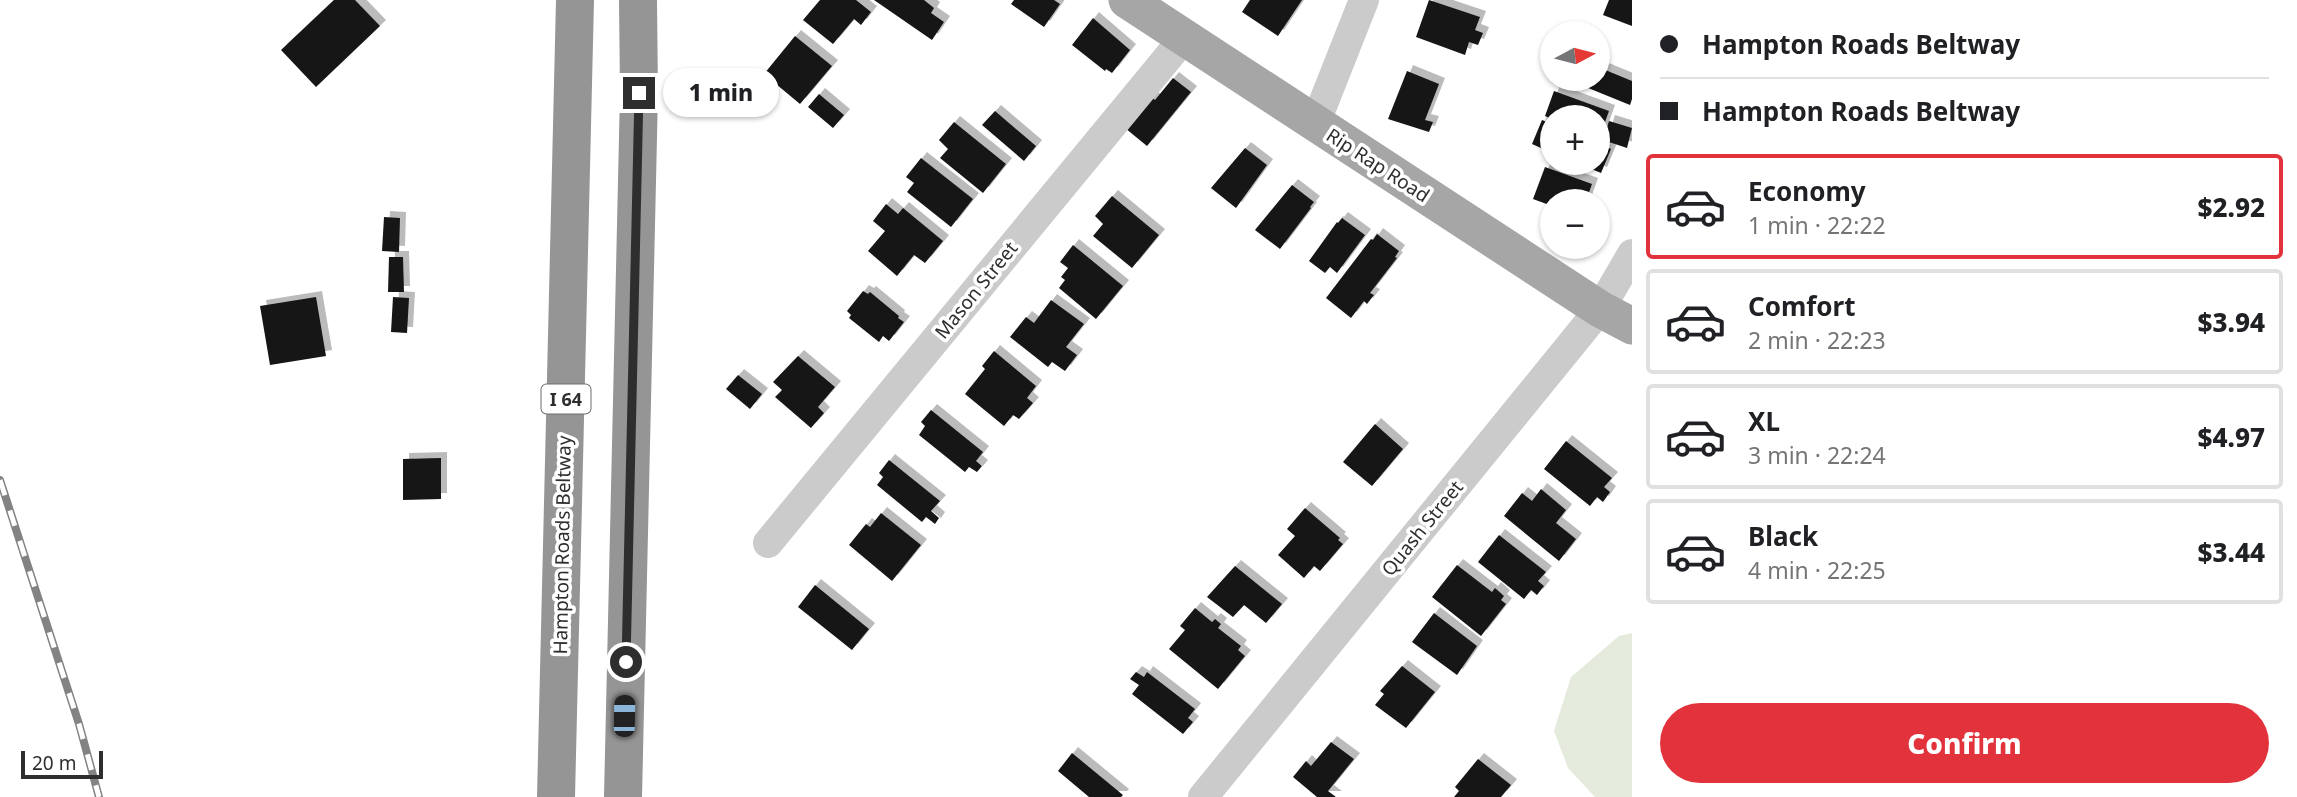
<!DOCTYPE html>
<html lang="en">
<head>
<meta charset="utf-8">
<style>
	:root { --surface:#fff; --page:#f2f2f2; --text:#202124; --muted:#757577; --line:#e0e0e0; --accent:#e2333c }
	body { margin:0; font-family:"Noto Sans",sans-serif; background:var(--page); color:var(--text); height:100vh; display:flex; flex-direction:column; font-size:26px; white-space:nowrap }
	* { box-sizing:border-box; margin:0 }
	p { font-size:23px; color:var(--muted) }
	.icon { flex:none; width:38px; height:38px; fill:none; stroke:currentColor; stroke-width:2; stroke-linecap:round; stroke-linejoin:round }
	.map { position:relative; flex:1; overflow:hidden }
	.sheet { display:flex; flex-direction:column; background:var(--surface); width:665px }
	.sheet>* { flex:none }
	.banner { display:grid; align-content:center; height:154px; padding:0 28px; background:var(--surface) }
	.needle { width:46px; rotate:83deg }
	.fabs { position:absolute; left:1540px; top:21px; display:grid; gap:14px }
	.fabs a { display:grid; place-items:center; width:70px; height:70px; border-radius:50%; background:var(--surface); box-shadow:0 2px 5px #0004; font-size:35px }
	.scale { position:absolute; left:21px; bottom:18px; width:82px; box-sizing:border-box; padding-left:7px; border:4px solid #2e2e2e; border-top:0; font-size:19px; line-height:24px; white-space:nowrap; color:#2e2e2e; -webkit-text-stroke:5px #fff; paint-order:stroke }
	.end { position:absolute; width:32px; height:32px; margin:-16px; border:9px solid #2e2e2e; background:#fff; box-shadow:0 0 0 4px #fff }
	.from { border-radius:50% }
	.bubble { position:absolute; height:49px; border-radius:24px; background:var(--surface); box-shadow:0 2px 5px #0004; font-size:23px; font-weight:800; line-height:49px; text-align:center }
	.car { position:absolute; width:21px; height:42px; margin:-21px -10px; border-radius:9px; box-shadow:0 0 5px 2px #0007; background:linear-gradient(#222 24%,#8ab4d8 0 40%,#222 0 76%,#8ab4d8 0 86%,#222 0) }
	.banner b { display:flex; align-items:center; gap:24px; height:66px; font-size:26px }
	.banner b+b { border-top:2px solid var(--line) }
	.banner i { width:18px; height:18px; background:var(--text) }
	ul { padding:0; list-style:none }
	li { display:flex; align-items:center; gap:21px; height:105px; margin:0 14px 10px; padding:0 14px; border:4px solid var(--line); border-radius:7px }
	li div { flex:1 }
	li b { display:block; font-size:26px }
	li em { font-style:normal; font-weight:800 }
	li.on { border-color:var(--accent) }
	li>.icon { width:63px; height:63px; stroke-width:1.5 }
	.button { display:flex; gap:14px; margin-top:auto; padding:14px 28px }
	.button a { flex:1; height:80px; border-radius:42px; background:var(--accent); color:#fff; font-size:28px; font-weight:800; line-height:80px; text-align:center }
	main { display:flex; flex:1; min-height:0 }
	.map>svg:first-child { display:block }
	.green { fill:#e4ebdc }
	.building { fill:#151515; filter:url(#shadow) }
	.lines { fill:none; stroke-linecap:round; stroke-linejoin:round }
	.minor { stroke:#cbcbcb; stroke-width:30 }
	.major { stroke:#a6a6a6; stroke-width:37 }
	.highway { stroke:#959595; stroke-width:38 }
	.rail-casing { stroke:#838383; stroke-width:8 }
	.rail { stroke:#fff; stroke-width:5; stroke-dasharray:16; stroke-linecap:butt }
	.route { stroke:#2e2e2e; stroke-width:9 }
	.labels { text-anchor:middle; dominant-baseline:central; stroke-width:7; stroke-linejoin:round; paint-order:stroke }
	.shield { fill:#fff; stroke:#6d6d6d; stroke-width:2 }
	.shield-label { font-size:18px; font-weight:bold; fill:#2e2e2e }
	.street-label { font-size:19px; fill:#2e2e2e; stroke:#fff }
</style>
</head>
<body>
<main>
<div class="map">
<svg width="1632" height="797" viewBox="0 0 1632 797">
	<defs>
		<filter id="shadow"><feDropShadow dx="6" dy="-6" stdDeviation="0" flood-color="#0004"/></filter>
	</defs>
	<rect width="100%" height="100%" fill="#fff"/>
	<path class="green" d="M1632,633V797H1595L1568,768L1554,731L1571,677L1619,636Z"/>
	<path class="building" d="M334,0H355L380,26L316,87L281,50Z
		M820,0H856L871,12L861,25L854,19L833,44L803,20Z
		M874,0H924L934,8L931,13L944,22L932,40Z
		M1014,0H1054L1060,4L1044,27L1011,4Z
		M1250,0H1302L1278,36L1242,12Z
		M1429,0L1480,17L1475,30L1483,33L1478,45L1469,42L1465,55L1416,37Z
		M1609,0H1632V26L1603,15Z
		M1093,18L1130,50L1112,73L1106,69L1105,71L1072,45Z
		M795,36L832,66L800,104L764,74Z
		M1598,67L1632,81V99L1630,105L1566,79H1598Z
		M1407,71L1439,84L1425,120L1433,122L1429,132L1388,119Z
		M1173,78L1191,92L1147,146L1125,128L1151,97L1155,100Z
		M1554,91L1609,111L1600,136L1598,135V117L1552,119L1545,116Z
		M819,94L844,115L833,128L808,107Z
		M995,111L1036,146L1024,161L982,125Z
		M1542,120L1552,124V153L1532,144Z
		M1609,121L1632,128L1627,148L1603,140Z
		M954,122L1006,164L983,193L940,158L948,149L939,140Z
		M1598,143L1611,149L1601,173L1577,163H1598Z
		M1245,148L1267,165L1236,208L1211,188Z
		M921,158L973,199L951,227L907,192L914,183L906,177Z
		M1545,167L1592,184L1586,201H1552V206L1533,199Z
		M1292,185L1314,202L1310,207L1311,208L1280,249L1255,230Z
		M1112,196L1159,235L1132,268L1093,236L1103,224L1095,216Z
		M886,204L898,214L903,208L943,241L925,263L914,255L897,276L868,251L885,231L873,221Z
		M384,217L400,218L399,252L382,251Z
		M1342,218L1365,235L1337,273L1330,267L1325,273L1309,261L1337,222L1338,223Z
		M1377,234L1399,251L1395,257L1397,258L1370,293L1374,295L1367,304L1364,301L1351,318L1326,298L1371,239L1373,240Z
		M1073,245L1123,286L1096,319L1059,288L1065,280L1061,277L1068,268L1060,262Z
		M389,257H403L404,292H388Z
		M863,291L868,294L870,292L899,316L898,318L904,322L889,341L883,336L879,342L849,318L851,315L847,311Z
		M316,297L326,356L270,365L260,306Z
		M393,297L409,298L407,333L391,332Z
		M1051,300L1084,324L1066,347L1077,355L1065,371L1052,362L1048,367L1010,337L1026,317L1034,323Z
		M994,351L1036,386L1027,398L1033,403L1019,419L1013,415L1004,426L965,394L985,369L982,366Z
		M798,356L835,387L818,407L824,413L811,428L775,397L782,390L773,382Z
		M738,375L762,394L750,409L726,389Z
		M931,410L983,452L976,461L982,466L977,472L969,467L965,472L919,435L925,426L921,422Z
		M1375,424L1403,449L1372,486L1343,462Z
		M1566,441L1612,478L1604,487L1610,492L1603,502L1597,497L1590,506L1544,469Z
		M441,458V499L403,500V459Z
		M889,460L940,501L931,511L939,518L935,524L926,517L922,522L877,485L883,477L879,473Z
		M1541,489L1566,510L1556,523L1576,539L1559,561L1504,516L1522,493L1532,501Z
		M1305,508L1340,538L1338,540L1343,544L1320,571L1314,566L1304,578L1278,555L1295,536L1287,529Z
		M881,513L921,545L892,581L849,545L866,524L870,527Z
		M1499,535L1546,572L1538,581L1544,586L1537,595L1531,590L1524,599L1478,562Z
		M1457,565L1492,592L1495,588L1504,596L1501,600L1506,604L1481,636L1432,597Z
		M1235,566L1282,604L1266,623L1244,605L1233,617L1207,597Z
		M815,585L869,629L852,650L798,607Z
		M1195,608L1212,622L1215,619L1221,624L1218,628L1241,646L1238,650L1245,656L1218,689L1169,649L1185,630L1180,626Z
		M1434,613L1477,646L1457,675L1412,642Z
		M1402,666L1435,692L1406,728L1375,705L1384,694L1380,691Z
		M1136,672L1144,677L1147,672L1195,709L1188,718L1193,722L1183,734L1132,694L1139,685L1130,679Z
		M1331,742L1354,759L1328,791L1336,797H1317L1293,777L1306,761L1311,766Z
		M1072,753L1123,795L1121,797H1089L1058,771Z
		M1478,759L1511,785L1501,797H1454L1459,791L1455,787Z"/>
	<g class="lines">
		<path class="minor" d="M1315,124L1364,0
			M768,543L1184,38
			M1203,797L1600,309L1632,254"/>
		<path class="major" d="M1127,0L1600,309L1632,326"/>
		<path class="highway" d="M556,797L575,0
			M623,797L639,93L638,0"/>
		<g class="rail-casing">
			<path id="rail" d="M0,480L79,724L99,797"/>
		</g>
		<use href="#rail" class="rail"/>
	</g>
	<g class="lines">
		<path class="route" d="M626,662L639,93"/>
	</g>
	<g class="labels">
		<rect class="shield" x="541.5" y="384.5" width="49" height="29" rx="5"/>
		<g class="shield-label">
			<text x="566" y="399">I 64</text>
		</g>
		<g class="street-label">
			<text transform="translate(1378 165) rotate(33)">Rip Rap Road</text>
			<text transform="translate(976 290) rotate(-51)">Mason Street</text>
			<text transform="translate(1422 528) rotate(-51)">Quash Street</text>
			<text transform="translate(562 545) rotate(-89)">Hampton Roads Beltway</text>
		</g>
	</g>
</svg>
<div class="fabs">
<a><svg class="needle" viewBox="-14 -14 28 28"><path d="M0-13l5 13h-10z" fill="#e53935"/><path d="M0 13l5-13h-10z" fill="#757577"/></svg></a>
<a>+</a>
<a>−</a>
</div>
<div class="scale">20 m</div>
<i class="end from" style="left:626px;top:662px"></i>
<i class="end" style="left:639px;top:93px"></i>
<div class="bubble" style="left:663px;top:68px;width:116px">1 min</div>
<i class="car" style="left:624px;top:716px;rotate:1deg"></i>
</div>
<section class="sheet">
<div class="banner">
<b><i class="from"></i>Hampton Roads Beltway</b>
<b><i></i>Hampton Roads Beltway</b>
</div>
<ul>
<li class="on"><svg class="icon" aria-label="car" viewBox="0 0 24 24"><path d="M5 17H2v-5l4-1 3-4h7l3 4 3 1v5h-3M9 17h6M6 11h13"/><circle cx="7" cy="17" r="2"/><circle cx="17" cy="17" r="2"/></svg><div><b>Economy</b><p>1 min · 22:22</p></div><em>$2.92</em></li>
<li><svg class="icon" aria-label="car" viewBox="0 0 24 24"><path d="M5 17H2v-5l4-1 3-4h7l3 4 3 1v5h-3M9 17h6M6 11h13"/><circle cx="7" cy="17" r="2"/><circle cx="17" cy="17" r="2"/></svg><div><b>Comfort</b><p>2 min · 22:23</p></div><em>$3.94</em></li>
<li><svg class="icon" aria-label="car" viewBox="0 0 24 24"><path d="M5 17H2v-5l4-1 3-4h7l3 4 3 1v5h-3M9 17h6M6 11h13"/><circle cx="7" cy="17" r="2"/><circle cx="17" cy="17" r="2"/></svg><div><b>XL</b><p>3 min · 22:24</p></div><em>$4.97</em></li>
<li><svg class="icon" aria-label="car" viewBox="0 0 24 24"><path d="M5 17H2v-5l4-1 3-4h7l3 4 3 1v5h-3M9 17h6M6 11h13"/><circle cx="7" cy="17" r="2"/><circle cx="17" cy="17" r="2"/></svg><div><b>Black</b><p>4 min · 22:25</p></div><em>$3.44</em></li>
</ul>
<div class="button"><a>Confirm</a></div>
</section>
</main>
</body>
</html>
